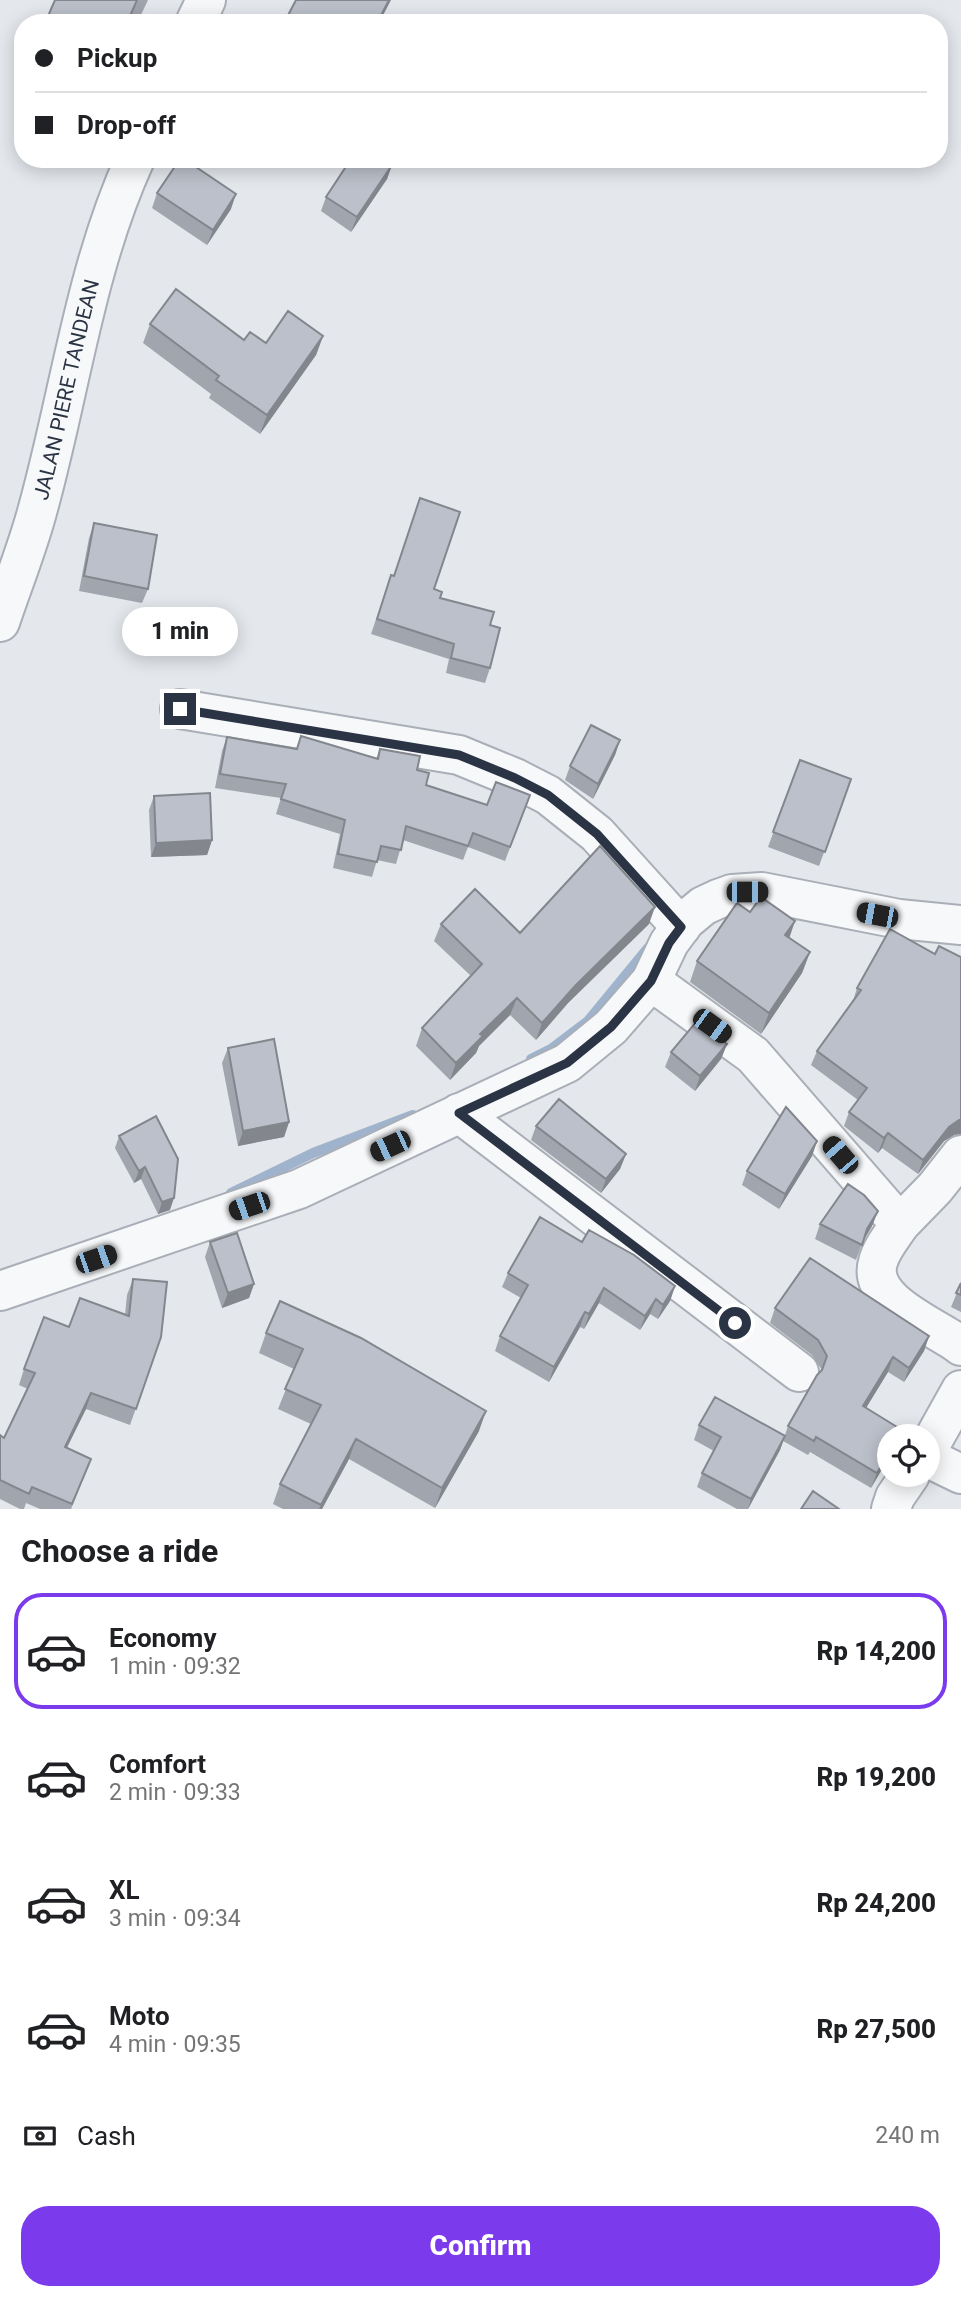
<!DOCTYPE html>
<html lang="en">
<head>
<meta charset="utf-8">
<style>
	:root { --surface:#fff; --page:#f2f2f2; --text:#202124; --muted:#757577; --line:#e0e0e0; --accent:#7c3aed }
	body { margin:0; font-family:Roboto,sans-serif; background:var(--page); color:var(--text); height:100vh; display:flex; flex-direction:column; font-size:26px; white-space:nowrap }
	* { box-sizing:border-box; margin:0 }
	p { font-size:23px; color:var(--muted) }
	.icon { flex:none; width:38px; height:38px; fill:none; stroke:currentColor; stroke-width:2; stroke-linecap:round; stroke-linejoin:round }
	.map { position:relative; height:1509px; overflow:hidden }
	.side { display:flex; flex-direction:column; background:var(--surface); flex:1 }
	.side>* { flex:none }
	.top-card { position:absolute; left:14px; top:14px; width:934px; height:154px; border-radius:28px; box-shadow:0 4px 18px #0003; display:grid; align-content:center; height:154px; padding:0 21px; background:var(--surface) }
	.fabs { position:absolute; left:877px; top:1424px; display:grid; gap:14px }
	.fabs a { display:grid; place-items:center; width:63px; height:63px; border-radius:50%; background:var(--surface); box-shadow:0 4px 18px #0003; font-size:35px }
	.end { position:absolute; width:32px; height:32px; margin:-16px; border:9px solid #2b3445; background:#fff; box-shadow:0 0 0 4px #fff }
	.from { border-radius:50% }
	.bubble { position:absolute; height:49px; border-radius:24px; background:var(--surface); box-shadow:0 4px 18px #0003; font-size:23px; font-weight:800; line-height:49px; text-align:center }
	.car { position:absolute; width:21px; height:42px; margin:-21px -10px; border-radius:9px; box-shadow:0 0 5px 2px #0007; background:linear-gradient(#222 24%,#8ab4d8 0 40%,#222 0 76%,#8ab4d8 0 86%,#222 0) }
	.top-card b { display:flex; align-items:center; gap:24px; height:66px; font-size:26px }
	.top-card b+b { border-top:2px solid var(--line) }
	.top-card i { width:18px; height:18px; background:var(--text) }
	ul { padding:0; list-style:none }
	li { display:flex; align-items:center; gap:21px; height:116px; margin:0 14px 10px; padding:0 7px; border:4px solid transparent; border-radius:28px }
	li div { flex:1 }
	li b { display:block; font-size:26px }
	li em { font-style:normal; font-weight:800 }
	li.on { border-color:var(--accent) }
	li>.icon { width:63px; height:63px; stroke-width:1.5 }
	h2 { padding:0 21px; font-size:32px; line-height:84px }
	.pay { display:flex; align-items:center; gap:18px; height:77px; padding:0 21px; font-size:26px }
	.pay p { margin-inline-start:auto }
	.cta { display:flex; gap:14px; margin-top:auto; padding:14px 21px }
	.cta a { flex:1; height:80px; border-radius:28px; background:var(--accent); color:#fff; font-size:28px; font-weight:800; line-height:80px; text-align:center }
	.map>svg:first-child { display:block }
	.lines { fill:none; stroke-linecap:round; stroke-linejoin:round }
	.stream { stroke:#9fb4cc; stroke-width:10 }
	.minor-casing { stroke:#a9aeb7; stroke-width:42 }
	.minor { stroke:#f7f8fa; stroke-width:38 }
	.wall { fill:#a1a5ae }
	.shaded-wall { fill:#83868d }
	.building { fill:#bbc0ca; stroke:#83868d; stroke-width:2 }
	.route { stroke:#2b3445; stroke-width:9 }
	.labels { text-anchor:middle; dominant-baseline:central; stroke-width:7; stroke-linejoin:round; paint-order:stroke }
	.street-label { font-size:21px; fill:#2b3445; stroke:#f4f6f9 }
</style>
</head>
<body>
<div class="map">
<svg width="961" height="1509" viewBox="0 0 961 1509">
	<rect width="100%" height="100%" fill="#e4e7ec"/>
	<g class="lines">
		<path class="stream" d="M531,1059L551,1049L588,1021L648,948
			M231,1193L313,1153L413,1115"/>
		<g class="minor-casing">
			<g id="minor">
				<path d="M195,23L206,0"/>
				<path id="s1" d="M0,622C12,586 27,549 37,512C70,394 84,271 135,159"/>
				<path d="M180,709L459,755L515,778L548,795L597,834L681,927"/>
				<path d="M651,981L753,1055L900,1224C893,1235 881,1249 878,1262C866,1301 937,1327 961,1346"/>
				<path d="M459,1113L799,1372"/>
				<path d="M900,1224L935,1188L961,1155"/>
				<path d="M0,1291L299,1189L567,1063L611,1027L651,981L669,943L685,921L703,906L718,899L732,894L762,892L899,919L961,925"/>
				<path d="M928,1449L961,1390"/>
				<path d="M928,1458L961,1474"/>
				<path d="M891,1509L895,1497L910,1475"/>
			</g>
		</g>
		<use href="#minor" class="minor"/>
	</g>
	<path class="wall" d="M55,0H148L140,17L132,14Z
		M392,165L387,179L351,232L321,211L326,197Z
		M157,193L231,209L207,245L152,208Z
		M150,324L266,343L323,336L316,355L260,434L209,398L211,394L143,343Z
		M94,523L148,589L142,603L79,591L89,538Z
		M391,575L434,589L440,598L490,625V668L485,683L446,673L449,659L371,634Z
		M301,736L376,759L380,749L417,770L426,785L487,805L530,795L505,861L468,847L463,860L403,840L396,864L377,860L372,877L333,868L340,834L276,814L281,798L215,788L222,751L227,737L297,749Z
		M620,740L615,755L593,799L565,780L570,766Z
		M800,760L851,779L819,866L768,847Z
		M154,796L212,840L207,855L151,857L149,810Z
		M441,924L520,933L649,924L568,1003L536,1040L510,1015L479,1046L476,1053L450,1080L416,1046L422,1028L471,976L434,941Z
		M890,929L954,1135L944,1141L918,1174L882,1148L878,1153L844,1126L849,1112L858,1100L811,1065L817,1051L853,1001L857,988Z
		M789,938L810,952L802,973L761,1034L690,982L697,961Z
		M727,1044L721,1059L695,1091L665,1067L671,1052Z
		M228,1048L289,1122L284,1137L238,1146L222,1063Z
		M156,1116L170,1210L158,1214L141,1179L134,1183L115,1148L119,1136Z
		M536,1126L626,1154L620,1169L601,1193L531,1140Z
		M817,1141L812,1156L779,1209L742,1185L747,1171Z
		M878,1211L872,1226L863,1241L856,1260L815,1239L820,1224Z
		M210,1242L254,1284L249,1298L222,1308L205,1257Z
		M582,1242L675,1286L670,1301L658,1319L650,1314L640,1330L599,1303L584,1329L580,1327L549,1382L495,1351L500,1336L521,1298L502,1287L508,1273Z
		M133,1279L161,1337L130,1425L86,1409L66,1448L91,1459L71,1509H40L26,1503L24,1509H20L0,1499V1435L4,1438L28,1389L19,1385L24,1369L69,1327L125,1315L127,1295Z
		M961,1283V1312L951,1307Z
		M775,1308L929,1336L924,1351L904,1382L888,1372L866,1408L902,1430L899,1437H889V1457L871,1488L810,1452L808,1455L783,1441L780,1450L748,1509H737L697,1487L702,1473L714,1451L694,1440L699,1425L785,1435L788,1426L822,1370L812,1355L770,1323Z
		M266,1333L479,1431L435,1508L349,1459L322,1509H283L273,1504L280,1484L311,1424L278,1409L294,1369L259,1353Z"/>
	<path class="shaded-wall" d="M389,0H391L379,23H377Z
		M392,165L387,179L351,232L357,217Z
		M236,194L231,209L207,245L213,230Z
		M323,336L316,355L260,434L267,415Z
		M620,740L615,755L593,799L598,784Z
		M212,840L207,855L151,857L156,843Z
		M655,907L649,924L568,1003L536,1040L542,1023L575,986Z
		M795,921L788,942L785,935Z
		M810,952L802,973L761,1034L769,1013Z
		M517,998L510,1015L479,1046L476,1053L450,1080L456,1063L480,1034Z
		M727,1044L721,1059L695,1091L700,1076Z
		M959,1120H961V1134L954,1135L944,1141L918,1174L923,1160L949,1127Z
		M289,1122L284,1137L238,1146L243,1131Z
		M888,1133L882,1148L878,1153L884,1138Z
		M817,1141L812,1156L779,1209L785,1194Z
		M626,1154L620,1169L601,1193L606,1179Z
		M145,1167L141,1179L134,1183L139,1171Z
		M174,1198L170,1210L158,1214L162,1202Z
		M878,1211L872,1226L862,1243L867,1229Z
		M254,1284L249,1298L222,1308L228,1293Z
		M675,1286L670,1301L658,1319L663,1305Z
		M604,1288L599,1303L584,1329L589,1314Z
		M656,1299L650,1314L640,1330L645,1316Z
		M585,1312L580,1327L549,1382L554,1367Z
		M929,1336L924,1351L904,1382L909,1368Z
		M893,1357L888,1372L858,1421L863,1406Z
		M91,1393L86,1409L59,1464L65,1447Z
		M486,1411L479,1431L435,1508L442,1488Z
		M785,1436L780,1450L748,1509L751,1499Z
		M356,1439L349,1459L322,1509H319Z
		M889,1452V1457L871,1488L877,1473Z"/>
	<path class="building" d="M55,0H137L127,23H45Z
		M296,0H389L377,23H284Z
		M180,159H184L236,194L213,230L157,193Z
		M351,159H384L392,165L357,217L326,197Z
		M176,289L244,340L250,332L266,343L288,311L323,336L267,415L216,380L219,376L150,324Z
		M420,498L460,512L434,589L442,592L440,598L494,612L490,625L500,628L490,668L451,658L454,644L377,619L391,575L394,576Z
		M94,523L157,535L148,589L84,576Z
		M591,725L620,740L598,784L570,766Z
		M301,736L378,759L380,749L420,756L417,770L429,773L426,785L487,805L496,782L530,795L510,847L473,833L468,846L406,826L401,850L381,846L377,862L338,854L345,820L281,799L286,784L220,774L227,737L297,749Z
		M800,760L851,779L825,852L773,832Z
		M210,793L212,840L156,843L154,796Z
		M600,846L655,907L575,986L542,1023L517,998L480,1034L483,1036L456,1063L422,1028L482,964L441,924L475,889L520,933Z
		M761,897L795,921L785,935L810,952L769,1013L697,961L737,903L750,912Z
		M890,929L935,954L939,946L961,957V1120H959L949,1127L923,1160L888,1133L884,1138L849,1112L867,1088L817,1051L861,990L857,988Z
		M696,1022L727,1044L700,1076L671,1052Z
		M274,1039L289,1122L243,1131L228,1048Z
		M559,1099L626,1154L606,1179L536,1126Z
		M786,1107L817,1141L785,1194L747,1171Z
		M156,1116L178,1159L174,1198L162,1202L145,1167L139,1171L119,1136Z
		M848,1184L864,1195L878,1211L867,1229L862,1245L820,1224Z
		M540,1217L582,1242L589,1230L634,1255L675,1286L663,1305L656,1299L645,1316L604,1288L589,1314L585,1312L554,1367L500,1336L528,1285L508,1273Z
		M237,1233L254,1284L228,1293L210,1242Z
		M810,1258L929,1336L909,1368L893,1357L863,1406L902,1430L898,1437H889V1452L877,1473L816,1437L814,1441L788,1426L817,1375L822,1370L827,1356L818,1340L775,1308Z
		M133,1279L167,1282L161,1337L136,1409L91,1393L65,1447L91,1459L72,1504L32,1487L29,1494L0,1480V1435L4,1438L35,1373L24,1369L44,1317L69,1327L80,1298L129,1316Z
		M961,1283V1295L956,1293Z
		M280,1301L361,1338L486,1411L442,1488L356,1439L321,1505L280,1484L321,1405L285,1389L303,1349L266,1333Z
		M715,1397L785,1436L751,1499L702,1473L721,1437L699,1425Z
		M813,1491L839,1509H801Z"/>
	<g class="lines">
		<path class="route" d="M180,709L459,755L515,778L548,795L597,834L681,927L669,943L651,981L611,1027L567,1063L459,1113L735,1323"/>
	</g>
	<g class="labels">
		<g class="street-label">
			<text stroke="none"><textPath href="#s1" startOffset="242">JALAN PIERE TANDEAN</textPath></text>
		</g>
	</g>
</svg>
<div class="fabs">
<a><svg class="icon" aria-label="locate" viewBox="0 0 24 24"><circle cx="12" cy="12" r="6"/><path d="M12 2v4M12 18v4M2 12h4M18 12h4"/></svg></a>
</div>
<i class="end from" style="left:735px;top:1323px"></i>
<i class="end" style="left:180px;top:709px"></i>
<div class="bubble" style="left:122px;top:607px;width:116px">1 min</div>
<i class="car" style="left:747px;top:892px;rotate:90deg"></i>
<i class="car" style="left:877px;top:915px;rotate:281deg"></i>
<i class="car" style="left:712px;top:1026px;rotate:126deg"></i>
<i class="car" style="left:390px;top:1146px;rotate:245deg"></i>
<i class="car" style="left:840px;top:1155px;rotate:319deg"></i>
<i class="car" style="left:249px;top:1206px;rotate:251deg"></i>
<i class="car" style="left:96px;top:1259px;rotate:71deg"></i>
<div class="top-card">
<b><i class="from"></i>Pickup</b>
<b><i></i>Drop-off</b>
</div>
</div>
<section class="side">
<h2>Choose a ride</h2>
<ul>
<li class="on"><svg class="icon" aria-label="car" viewBox="0 0 24 24"><path d="M5 17H2v-5l4-1 3-4h7l3 4 3 1v5h-3M9 17h6M6 11h13"/><circle cx="7" cy="17" r="2"/><circle cx="17" cy="17" r="2"/></svg><div><b>Economy</b><p>1 min · 09:32</p></div><em>Rp 14,200</em></li>
<li><svg class="icon" aria-label="car" viewBox="0 0 24 24"><path d="M5 17H2v-5l4-1 3-4h7l3 4 3 1v5h-3M9 17h6M6 11h13"/><circle cx="7" cy="17" r="2"/><circle cx="17" cy="17" r="2"/></svg><div><b>Comfort</b><p>2 min · 09:33</p></div><em>Rp 19,200</em></li>
<li><svg class="icon" aria-label="car" viewBox="0 0 24 24"><path d="M5 17H2v-5l4-1 3-4h7l3 4 3 1v5h-3M9 17h6M6 11h13"/><circle cx="7" cy="17" r="2"/><circle cx="17" cy="17" r="2"/></svg><div><b>XL</b><p>3 min · 09:34</p></div><em>Rp 24,200</em></li>
<li><svg class="icon" aria-label="car" viewBox="0 0 24 24"><path d="M5 17H2v-5l4-1 3-4h7l3 4 3 1v5h-3M9 17h6M6 11h13"/><circle cx="7" cy="17" r="2"/><circle cx="17" cy="17" r="2"/></svg><div><b>Moto</b><p>4 min · 09:35</p></div><em>Rp 27,500</em></li>
</ul>
<div class="pay"><svg class="icon" aria-label="cash" viewBox="0 0 24 24"><path d="M3 7h18v10H3z"/><circle cx="12" cy="12" r="2"/></svg>Cash<p>240 m</p></div>
<div class="cta"><a>Confirm</a></div>
</section>
</body>
</html>
